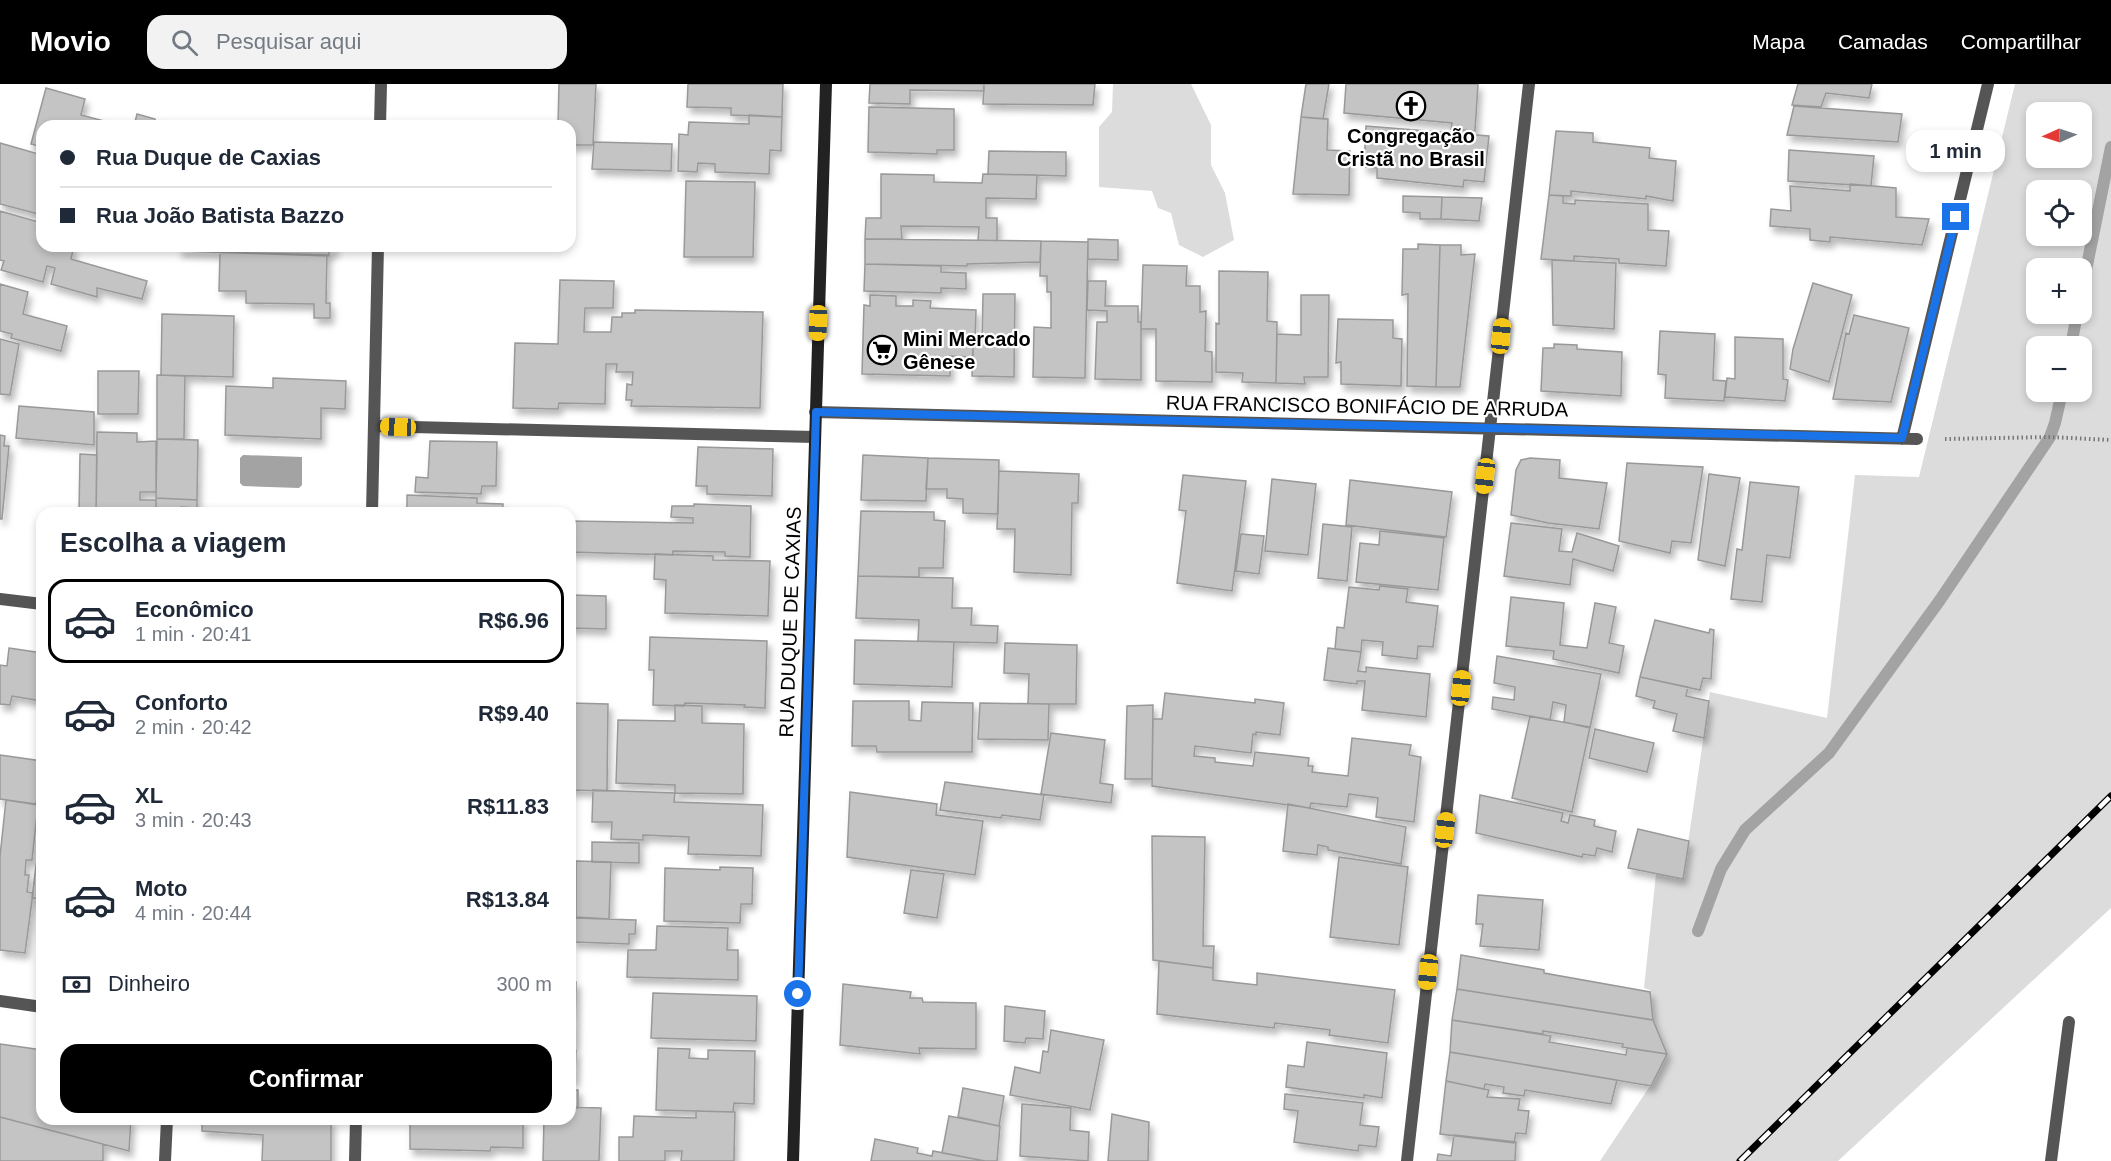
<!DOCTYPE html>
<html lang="pt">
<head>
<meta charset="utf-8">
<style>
	:root { --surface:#fff; --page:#f2f2f3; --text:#1f2937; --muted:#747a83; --line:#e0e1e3; --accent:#000 }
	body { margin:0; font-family:Arial,sans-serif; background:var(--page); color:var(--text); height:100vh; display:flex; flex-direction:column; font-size:22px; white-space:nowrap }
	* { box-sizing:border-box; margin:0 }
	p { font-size:20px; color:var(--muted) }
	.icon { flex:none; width:33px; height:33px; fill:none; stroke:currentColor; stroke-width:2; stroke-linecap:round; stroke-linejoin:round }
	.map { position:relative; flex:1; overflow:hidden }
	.details { position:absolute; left:36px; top:423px; width:540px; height:618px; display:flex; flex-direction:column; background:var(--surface); border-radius:18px; box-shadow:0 3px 9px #0003 }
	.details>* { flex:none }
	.top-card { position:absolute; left:36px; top:36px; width:540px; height:132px; border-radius:18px; box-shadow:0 3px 9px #0003; display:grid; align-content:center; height:132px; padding:0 24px; background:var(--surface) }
	.needle { width:39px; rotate:267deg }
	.tools { position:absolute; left:2026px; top:18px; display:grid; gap:12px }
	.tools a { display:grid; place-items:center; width:66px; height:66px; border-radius:12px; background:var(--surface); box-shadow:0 3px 9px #0003; font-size:30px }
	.end { position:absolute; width:27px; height:27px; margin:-14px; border:8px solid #1a73e8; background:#fff; box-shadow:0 0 0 3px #fff }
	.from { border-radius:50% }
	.bubble { position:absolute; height:42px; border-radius:18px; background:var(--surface); box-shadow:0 3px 9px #0003; font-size:20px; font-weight:700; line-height:42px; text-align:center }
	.car { position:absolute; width:18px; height:36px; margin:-18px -9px; border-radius:8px; box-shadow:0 0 4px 2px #0007; background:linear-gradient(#f5c518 24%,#345 0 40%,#f5c518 0 76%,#345 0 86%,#f5c518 0) }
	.top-card b { display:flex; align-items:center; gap:21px; height:57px; font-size:22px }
	.top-card b+b { border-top:2px solid var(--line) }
	.top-card i { width:15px; height:15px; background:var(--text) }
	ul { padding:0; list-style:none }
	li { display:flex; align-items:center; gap:18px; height:84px; margin:0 12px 9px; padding:0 12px; border:3px solid transparent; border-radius:18px }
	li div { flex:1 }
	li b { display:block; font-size:22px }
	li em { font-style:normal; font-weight:700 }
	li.on { border-color:var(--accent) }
	li>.icon { width:54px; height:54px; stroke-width:1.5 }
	h2 { padding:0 24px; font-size:27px; line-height:72px }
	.pay { display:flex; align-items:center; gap:15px; height:66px; padding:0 24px; font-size:22px }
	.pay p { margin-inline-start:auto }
	.primary-button { display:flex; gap:12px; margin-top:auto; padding:12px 24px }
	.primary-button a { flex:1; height:69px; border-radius:18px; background:var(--accent); color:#fff; font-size:24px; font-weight:700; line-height:69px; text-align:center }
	header { display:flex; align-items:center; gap:36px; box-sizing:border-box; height:84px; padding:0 30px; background:var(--accent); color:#fff }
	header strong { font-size:28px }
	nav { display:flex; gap:33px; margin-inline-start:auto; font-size:21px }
	.search { width:420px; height:54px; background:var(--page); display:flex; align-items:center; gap:15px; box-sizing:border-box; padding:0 21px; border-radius:18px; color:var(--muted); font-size:22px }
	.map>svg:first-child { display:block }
	.green { fill:#dcdcdc; fill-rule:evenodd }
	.water { fill:#a3a3a3 }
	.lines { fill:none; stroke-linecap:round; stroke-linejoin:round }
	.stream { stroke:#a3a3a3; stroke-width:12 }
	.building { fill:#c4c4c4; stroke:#999; stroke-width:1.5; filter:url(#shadow) }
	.path { stroke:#777; stroke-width:4; stroke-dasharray:1.5 3; stroke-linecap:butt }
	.service { stroke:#555; stroke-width:12 }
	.minor { stroke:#555; stroke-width:12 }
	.secondary { stroke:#222; stroke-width:12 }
	.rail-casing { stroke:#000; stroke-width:7 }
	.rail { stroke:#fff; stroke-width:4.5; stroke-dasharray:14; stroke-linecap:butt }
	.route { stroke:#1a73e8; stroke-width:8 }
	.labels { text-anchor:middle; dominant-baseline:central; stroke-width:4.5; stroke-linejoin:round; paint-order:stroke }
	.poi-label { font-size:20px; font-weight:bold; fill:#000; stroke:#fff }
	.street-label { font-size:20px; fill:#000; stroke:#fff }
</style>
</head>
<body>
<header>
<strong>Movio</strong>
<div class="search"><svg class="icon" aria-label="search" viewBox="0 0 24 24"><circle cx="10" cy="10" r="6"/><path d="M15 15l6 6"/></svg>Pesquisar aqui</div>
<nav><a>Mapa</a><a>Camadas</a><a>Compartilhar</a></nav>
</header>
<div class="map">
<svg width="2111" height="1077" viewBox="0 0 2111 1077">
	<defs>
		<filter id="shadow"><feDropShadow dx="3.5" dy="6" stdDeviation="3" flood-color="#0004"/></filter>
	</defs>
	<rect width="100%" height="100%" fill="#fff"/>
	<path class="green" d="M1113,0H1191L1211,41V81L1225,109L1234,156L1203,173L1179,161L1171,129L1158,124L1152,107L1099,103V43L1112,28Z
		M2015,0H2111V824L1838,1077H1600L1650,1002L1667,970L1653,936L1650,906L1644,904L1656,790L1683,794L1710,608L1827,634L1855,391L1919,393ZM2037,28H2082V74H2037ZM2037,106H2082V152H2037ZM2037,184H2082V230H2037ZM2037,262H2082V308H2037Z"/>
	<path class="water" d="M243,371L302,373V401L299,404L243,402L240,399V374Z"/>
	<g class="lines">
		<path class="stream" d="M2082,206L2111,63
			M2071,262L2077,230
			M1698,847L1721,785L1745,746L1829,669L1940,516L2050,353L2055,339L2062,308"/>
	</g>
	<path class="building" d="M559,0H596L593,61H570V42H558Z
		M688,0H783L782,33L731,31V24L687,23Z
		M870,0H984V7L910,6V20L869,19Z
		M984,0H1095L1093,21L983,20Z
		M1306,0H1329L1323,35L1301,33Z
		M1346,0H1478L1475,47L1451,45L1452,39L1344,29Z
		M1798,0H1872L1869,14L1826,9L1821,23L1792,21Z
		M46,4L85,15L81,31L123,42H42V63L31,60Z
		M1794,22L1902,30L1898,58L1787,51Z
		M869,23L954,25V66H937V70L868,68Z
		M137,30L155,35V42H134Z
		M749,31L782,33L781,67L770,66L769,90L715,88V80L698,79L697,88L678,87L679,50L688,51L689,38L749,40Z
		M1301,33L1328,35L1327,66L1350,67L1349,111L1293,110Z
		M1366,42L1489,52L1484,98L1464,96L1463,103L1377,94V84L1364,83Z
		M1556,47L1593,49V58L1650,64L1649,74L1676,77L1673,117L1646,112V115L1571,107V112L1549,111Z
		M594,58L672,60L671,87L592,85Z
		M0,59L42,71V131L0,120Z
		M1789,66L1874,72L1871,102L1788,97Z
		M989,67L1066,68V92L988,90Z
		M881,90L934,91V98L982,99L983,90L1037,91L1036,115L986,114V134H997V157L978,156L979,143L901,142L902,155H865L866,134H881Z
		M686,97L755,98L753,173H684Z
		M1850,100L1896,104V133L1929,135L1922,161L1830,153V158L1810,156V145L1770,142L1771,125L1791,127L1790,102L1850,107Z
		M1549,111L1563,112V119L1575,120V116L1648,120V146L1669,147L1666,182L1619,179V175L1574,172V177L1541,175Z
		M1403,112L1442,113L1441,135H1420V129L1403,128Z
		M1442,113L1482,114L1479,137L1441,135Z
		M0,127L42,139V162H74L71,175L147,197L142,215L97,204V213L51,200L55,184L47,182L43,198L1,186L4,177L0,176Z
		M865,155L1041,157L1040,178L967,180V182L865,180Z
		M1088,155L1118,156V176L1088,175Z
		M1041,157L1088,158L1085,294L1033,293L1034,243L1051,244V208H1047V192H1040Z
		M1418,160L1440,161L1436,303L1407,302L1408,210L1402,211L1403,165H1418Z
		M1440,161H1461V171L1475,170L1460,303H1436Z
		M179,162H335V167H329V172L179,167Z
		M220,168L327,171L326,219H330V234H314V220L246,219V207H219Z
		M1552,176L1616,179L1614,245L1553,241Z
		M865,180L941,182V188L966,189V205L941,204V209L864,207Z
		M1143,181L1187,182L1186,202H1200V228L1206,227L1205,267L1212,268V298L1156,297V245H1141Z
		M1219,187L1268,188L1267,237L1277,238L1276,299L1242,298L1243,289L1216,288V239L1219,240Z
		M560,196L614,197L613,224H585L584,248H611L612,233H622V229H635V226L763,228L760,324L631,322L632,316H626L627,300L632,301L633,288H616L617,280H606L605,320L559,319L558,325L513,324L515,259L558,260Z
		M1088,197H1106L1105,222H1138V238H1141V296L1095,295L1097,238H1107V227L1087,226Z
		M1813,199L1852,211L1829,298L1790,285L1793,265Z
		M0,200L28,208L23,230L67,242L61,267L11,254L12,250L0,247Z
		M983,210H1015L1014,293L972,292L973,260H982Z
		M870,211L896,212V222H913V216L931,217L930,224L976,226L975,259L973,260V273L950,272V292L862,290L864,221L870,222Z
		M1301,211H1329L1328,293H1304L1305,300L1276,299L1277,250L1301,251Z
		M162,230L234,232L233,293L161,291Z
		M1854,231L1909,244L1891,318L1833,315L1846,249L1849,250Z
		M1338,235L1393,236V254L1402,255L1401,302L1341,300V278L1336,279Z
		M1660,247L1715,250L1713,296L1726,297L1724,317L1665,314L1666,291L1658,290Z
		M1735,253L1783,255V295L1788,296L1785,317L1725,313L1727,294L1735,295Z
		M0,255L19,260L10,311L0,310Z
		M1554,260L1577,261V265L1622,268L1621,312L1541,307L1543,264H1554Z
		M98,287H139L138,330H98Z
		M157,291L185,292L184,355H157Z
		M273,294L346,297L345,325L321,324V355L225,351L226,302L273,304Z
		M19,322L94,328V361L16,354Z
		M97,348L137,349V358L156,357V408H140V416H156V429H96Z
		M0,351L5,352L4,362H9L2,435H0Z
		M157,355L198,356L197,416L156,414Z
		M430,357L497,358L496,402H482L481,410L415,408L416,393L428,394Z
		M698,363L773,365L772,412L707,410V402H696Z
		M80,370L97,371L96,429H79Z
		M863,371L928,374L926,417L861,416Z
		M928,374L999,376L998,430L963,429V415L947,414V405H926Z
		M1530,374L1560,376L1559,394L1607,399L1599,445L1548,439L1511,431L1516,386L1521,376Z
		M1627,379L1703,383L1691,459L1672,457L1670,469L1619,457Z
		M999,387L1079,390L1078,419H1072L1071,491L1014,488L1015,445H997Z
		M1709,390L1740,394L1725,482L1698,476Z
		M1183,391L1246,397L1232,507L1177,499L1186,427L1179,426Z
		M1272,395L1316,400L1308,471L1265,467Z
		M1350,396L1452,408L1446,453L1346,441Z
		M1750,398L1799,403L1790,474L1767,471L1762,518L1731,515L1737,465L1742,466Z
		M407,411L477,414V419L503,420V429H407Z
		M156,414L197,416V424L181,423V429H156Z
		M694,420L751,422L750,473L725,472V468L673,467V471L570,468L571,437L693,439V434L671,433L672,422H694Z
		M204,425L303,429H204Z
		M861,427L934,428V436L945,437L943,484H919V493L858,492Z
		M1511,439L1562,445L1559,467L1572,468L1577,449L1619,462L1613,487L1573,475L1570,501L1504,492Z
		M1323,440L1352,443L1347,497L1318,494Z
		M1380,447L1444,454L1438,506L1356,498L1360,459L1379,461Z
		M1241,450L1264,452L1259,490L1236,487Z
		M655,470L713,472V476L770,477L768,532L665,529L666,496L654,495Z
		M858,492L953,494L952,524H972L971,541L998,542L997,559L918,557L919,536L856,534Z
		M1380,502L1408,505L1406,518L1438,522L1433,563L1418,562L1417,575L1382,571L1383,558L1362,556L1361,568L1335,565L1337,543L1344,544L1349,503L1379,506Z
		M570,511L606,512V545L570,544Z
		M1511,513L1564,519L1560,561L1587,564L1595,519L1616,523L1609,559L1624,562L1619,589L1553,575L1554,567L1506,562Z
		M1655,536L1709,549L1710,545L1714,546L1711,595L1703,594L1700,606L1640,593Z
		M650,553L767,557L765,624L744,623L745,621L685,619L684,622L653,621L654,586H649Z
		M855,556L954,558L952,603L854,600Z
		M1005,559L1077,561L1076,620H1028L1029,590L1004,589Z
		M9,564L42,569V617L12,612L10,621L0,620V581L7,582Z
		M1328,564L1361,568L1358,587L1366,588V583L1430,590L1426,633L1362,626L1365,597H1357V600L1324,596Z
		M1497,572L1601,590L1590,644L1564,638L1566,621L1553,618L1550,636L1492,625L1493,613L1514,616L1515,603L1494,599Z
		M1640,593L1688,603L1686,612L1709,617L1704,654L1673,647L1677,630L1653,624L1655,617L1636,612Z
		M1165,609L1255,619V615L1284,619L1280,651L1256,648V651L1253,650L1251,669L1195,662L1194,672L1215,674V678L1253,682L1255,668L1309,674L1308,682H1313L1312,688L1348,692L1352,654L1411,661L1409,671L1421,673L1414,738L1376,733L1378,714L1349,710L1347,723L1311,719L1310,724L1152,702L1153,635H1162Z
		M853,617H909V636L921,637L922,618L973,619L972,668H877L876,662H852Z
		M570,619L608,620L607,707L570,706Z
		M980,619L1049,620L1048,656L978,655Z
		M675,621L702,622V639L744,640L743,710L675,709V701L616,699L618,636L675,637Z
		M1153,621L1152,695H1125L1127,622Z
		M1530,632L1590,643L1572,728L1512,714Z
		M1595,645L1654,659L1647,688L1589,674Z
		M1051,649L1105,656L1100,699L1113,701L1111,719L1041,710Z
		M0,671L42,677L36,720L0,715Z
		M945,698L1044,711L1040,736L1002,731L1001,734L940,726Z
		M593,706L675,709L674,718L763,721L761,772L688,770L689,753L643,751V756L611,755L612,738H592Z
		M850,708L937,720L936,731L983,737L975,791L847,773Z
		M1480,711L1563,729L1561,737L1568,739L1570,731L1595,736L1594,742L1616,747L1612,768L1597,764L1595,772L1583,770L1582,773L1476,749Z
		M6,716L38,721L32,776H26L25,791H29L27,808L33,809L25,869L0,866V772Z
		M1288,720L1406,743L1401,780L1328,766V763L1318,761L1317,771L1283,767Z
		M42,733V815L32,814Z
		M1638,745L1689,757L1683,795L1628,784Z
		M1152,752L1205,753L1203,862H1214L1213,884L1153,876Z
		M592,758L639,759V779L592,778Z
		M1339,773L1408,783L1399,861L1330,853Z
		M576,777L611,778L609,835L576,833Z
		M720,783L753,784L752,820H741L740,839L664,837L665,784L720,786Z
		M911,786L944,790L937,834L904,829Z
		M570,807H576V833H570Z
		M1478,811L1543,816L1539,866L1480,862L1483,840H1476Z
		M574,834L636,836L635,850H629V860L573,858Z
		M657,842L728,844L727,866H738V896L627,893L628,866H656Z
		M1461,871L1544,886V889L1650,908L1653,936L1457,905Z
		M1159,877L1213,884V896L1257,901V889L1395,906L1388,959L1329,951L1330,946L1275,939L1274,944L1157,930Z
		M570,897L576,898L575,962H570Z
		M843,900L911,908L910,914H922L923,918L976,919V965L919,964L920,970L840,961Z
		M1457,905L1653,936L1667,970L1622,963L1623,960L1543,947V950L1452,936Z
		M653,909L757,912L756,957L651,954Z
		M1005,922L1045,927L1043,955L1026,954L1025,959L1004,957Z
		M1452,936L1551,952L1549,958L1626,971L1627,964L1667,970L1651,1002L1450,968Z
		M1051,946L1104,956L1090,1026L1010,1011L1015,983L1040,989L1043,967L1048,968Z
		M1307,958L1387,969L1382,1014L1364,1011V1014L1286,1003L1288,981L1304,983Z
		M0,960L42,966V1035H131L129,1067L0,1033Z
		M658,964L690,965L689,974L708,975V966L755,967L754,1020L734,1019L733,1028L656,1026Z
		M570,966H576L575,996H570Z
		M1450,968L1617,996L1611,1020L1525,1006L1524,1012L1503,1009L1504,1003L1485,1000L1484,1005L1446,997Z
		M1446,997L1489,1006L1487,1013L1520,1015L1518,1026L1529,1027L1526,1050L1516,1049L1514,1059L1440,1050Z
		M963,1004L1004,1012L999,1042L958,1033Z
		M570,1006H578V1024L570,1023Z
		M1285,1010L1363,1019L1360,1041L1379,1043L1376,1063L1359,1061L1358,1067L1294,1058L1298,1027L1284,1025Z
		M1022,1020L1071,1024L1070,1046L1089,1048L1088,1077L1020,1072Z
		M570,1023L601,1024L599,1077H543L544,1035H570Z
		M696,1027L735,1028L734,1077H681L682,1067H665V1077H619V1053H633L634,1032L696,1034Z
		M1112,1030L1149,1038L1148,1077H1108Z
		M949,1032L1000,1042L997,1077H985L942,1069Z
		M0,1033L103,1060V1077H0Z
		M202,1035H331V1077H262L263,1051L202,1047Z
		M410,1035H523V1064L491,1063L490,1067L410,1065Z
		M1454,1051L1516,1058L1515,1077H1437L1438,1070L1451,1072Z
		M875,1055L918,1064L917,1069L932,1072L933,1067L985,1077H871Z"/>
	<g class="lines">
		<path class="path" d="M1945,355L2050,353L2111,356"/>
		<path class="service" d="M374,342L815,353
			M2051,1077L2069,938"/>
		<path class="minor" d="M380,42L381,0
			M815,328L1917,355
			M1902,355L1988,0
			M372,429L378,162
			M0,515L42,520
			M0,917L42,923
			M165,1077L167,1035
			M355,1077L356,1035
			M1407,1077L1529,0"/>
		<path class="secondary" d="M793,1077L826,0"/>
		<g class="rail-casing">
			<path id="rail" d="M1740,1077L2111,712"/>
		</g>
		<use href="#rail" class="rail"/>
	</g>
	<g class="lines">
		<path class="route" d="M798,910L816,328L1902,354L1956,133"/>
	</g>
	<defs>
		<g id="church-ring" transform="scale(1.5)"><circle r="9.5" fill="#fff" stroke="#000" stroke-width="1.5"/><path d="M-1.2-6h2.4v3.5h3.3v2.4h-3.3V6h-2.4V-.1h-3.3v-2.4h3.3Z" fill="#000"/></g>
		<g id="supermarket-ring" transform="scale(1.5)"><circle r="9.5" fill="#fff" stroke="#000" stroke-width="1.5"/><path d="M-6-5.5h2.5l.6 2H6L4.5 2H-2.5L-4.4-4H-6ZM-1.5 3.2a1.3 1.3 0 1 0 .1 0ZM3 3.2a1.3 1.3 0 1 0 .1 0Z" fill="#000"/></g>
	</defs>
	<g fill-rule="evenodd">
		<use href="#church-ring" x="1411" y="22"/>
		<use href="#supermarket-ring" x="882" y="266"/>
	</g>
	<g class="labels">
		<g class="poi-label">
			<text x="1411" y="52">Congregação<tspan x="1411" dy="23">Cristã no Brasil</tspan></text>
			<text x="903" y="255" text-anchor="start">Mini Mercado<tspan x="903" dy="23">Gênese</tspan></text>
		</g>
		<g class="street-label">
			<text transform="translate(1367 322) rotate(1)">RUA FRANCISCO BONIFÁCIO DE ARRUDA</text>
			<text transform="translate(790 538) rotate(-88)">RUA DUQUE DE CAXIAS</text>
		</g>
	</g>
</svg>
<div class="tools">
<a><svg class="needle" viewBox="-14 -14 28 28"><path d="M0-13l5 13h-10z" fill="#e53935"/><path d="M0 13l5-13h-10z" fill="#747a83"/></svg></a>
<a><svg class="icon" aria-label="locate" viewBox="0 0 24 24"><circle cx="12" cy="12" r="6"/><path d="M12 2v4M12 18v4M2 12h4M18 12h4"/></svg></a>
<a>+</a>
<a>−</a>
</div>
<i class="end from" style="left:798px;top:910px"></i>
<i class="end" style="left:1956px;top:133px"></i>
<div class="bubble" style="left:1906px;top:46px;width:99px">1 min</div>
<i class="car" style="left:818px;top:239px;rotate:182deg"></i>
<i class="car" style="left:1501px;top:252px;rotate:6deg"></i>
<i class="car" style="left:398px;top:343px;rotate:272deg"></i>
<i class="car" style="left:1485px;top:392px;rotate:187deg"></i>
<i class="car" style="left:1461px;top:604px;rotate:6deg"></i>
<i class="car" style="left:1445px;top:746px;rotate:7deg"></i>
<i class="car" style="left:1428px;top:888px;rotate:186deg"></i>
<div class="top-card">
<b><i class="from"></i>Rua Duque de Caxias</b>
<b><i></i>Rua João Batista Bazzo</b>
</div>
<section class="details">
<h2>Escolha a viagem</h2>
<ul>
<li class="on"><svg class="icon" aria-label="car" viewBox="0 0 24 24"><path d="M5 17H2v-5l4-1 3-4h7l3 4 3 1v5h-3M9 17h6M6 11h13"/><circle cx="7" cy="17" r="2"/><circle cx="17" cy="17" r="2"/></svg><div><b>Econômico</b><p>1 min · 20:41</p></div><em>R$6.96</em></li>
<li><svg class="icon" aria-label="car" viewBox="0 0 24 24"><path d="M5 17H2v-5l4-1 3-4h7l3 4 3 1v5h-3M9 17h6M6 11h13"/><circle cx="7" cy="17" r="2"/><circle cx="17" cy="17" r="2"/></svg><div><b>Conforto</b><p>2 min · 20:42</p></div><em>R$9.40</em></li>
<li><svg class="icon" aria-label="car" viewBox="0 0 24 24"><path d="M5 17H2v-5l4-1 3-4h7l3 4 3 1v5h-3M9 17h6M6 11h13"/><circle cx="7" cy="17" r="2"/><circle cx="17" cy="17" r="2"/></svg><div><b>XL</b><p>3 min · 20:43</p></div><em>R$11.83</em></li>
<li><svg class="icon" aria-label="car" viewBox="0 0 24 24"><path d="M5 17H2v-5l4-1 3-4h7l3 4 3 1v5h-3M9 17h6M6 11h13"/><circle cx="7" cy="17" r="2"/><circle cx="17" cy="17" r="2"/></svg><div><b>Moto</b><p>4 min · 20:44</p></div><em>R$13.84</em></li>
</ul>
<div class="pay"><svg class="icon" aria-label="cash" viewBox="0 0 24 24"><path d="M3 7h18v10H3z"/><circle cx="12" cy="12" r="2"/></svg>Dinheiro<p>300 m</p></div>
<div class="primary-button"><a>Confirmar</a></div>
</section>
</div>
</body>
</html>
